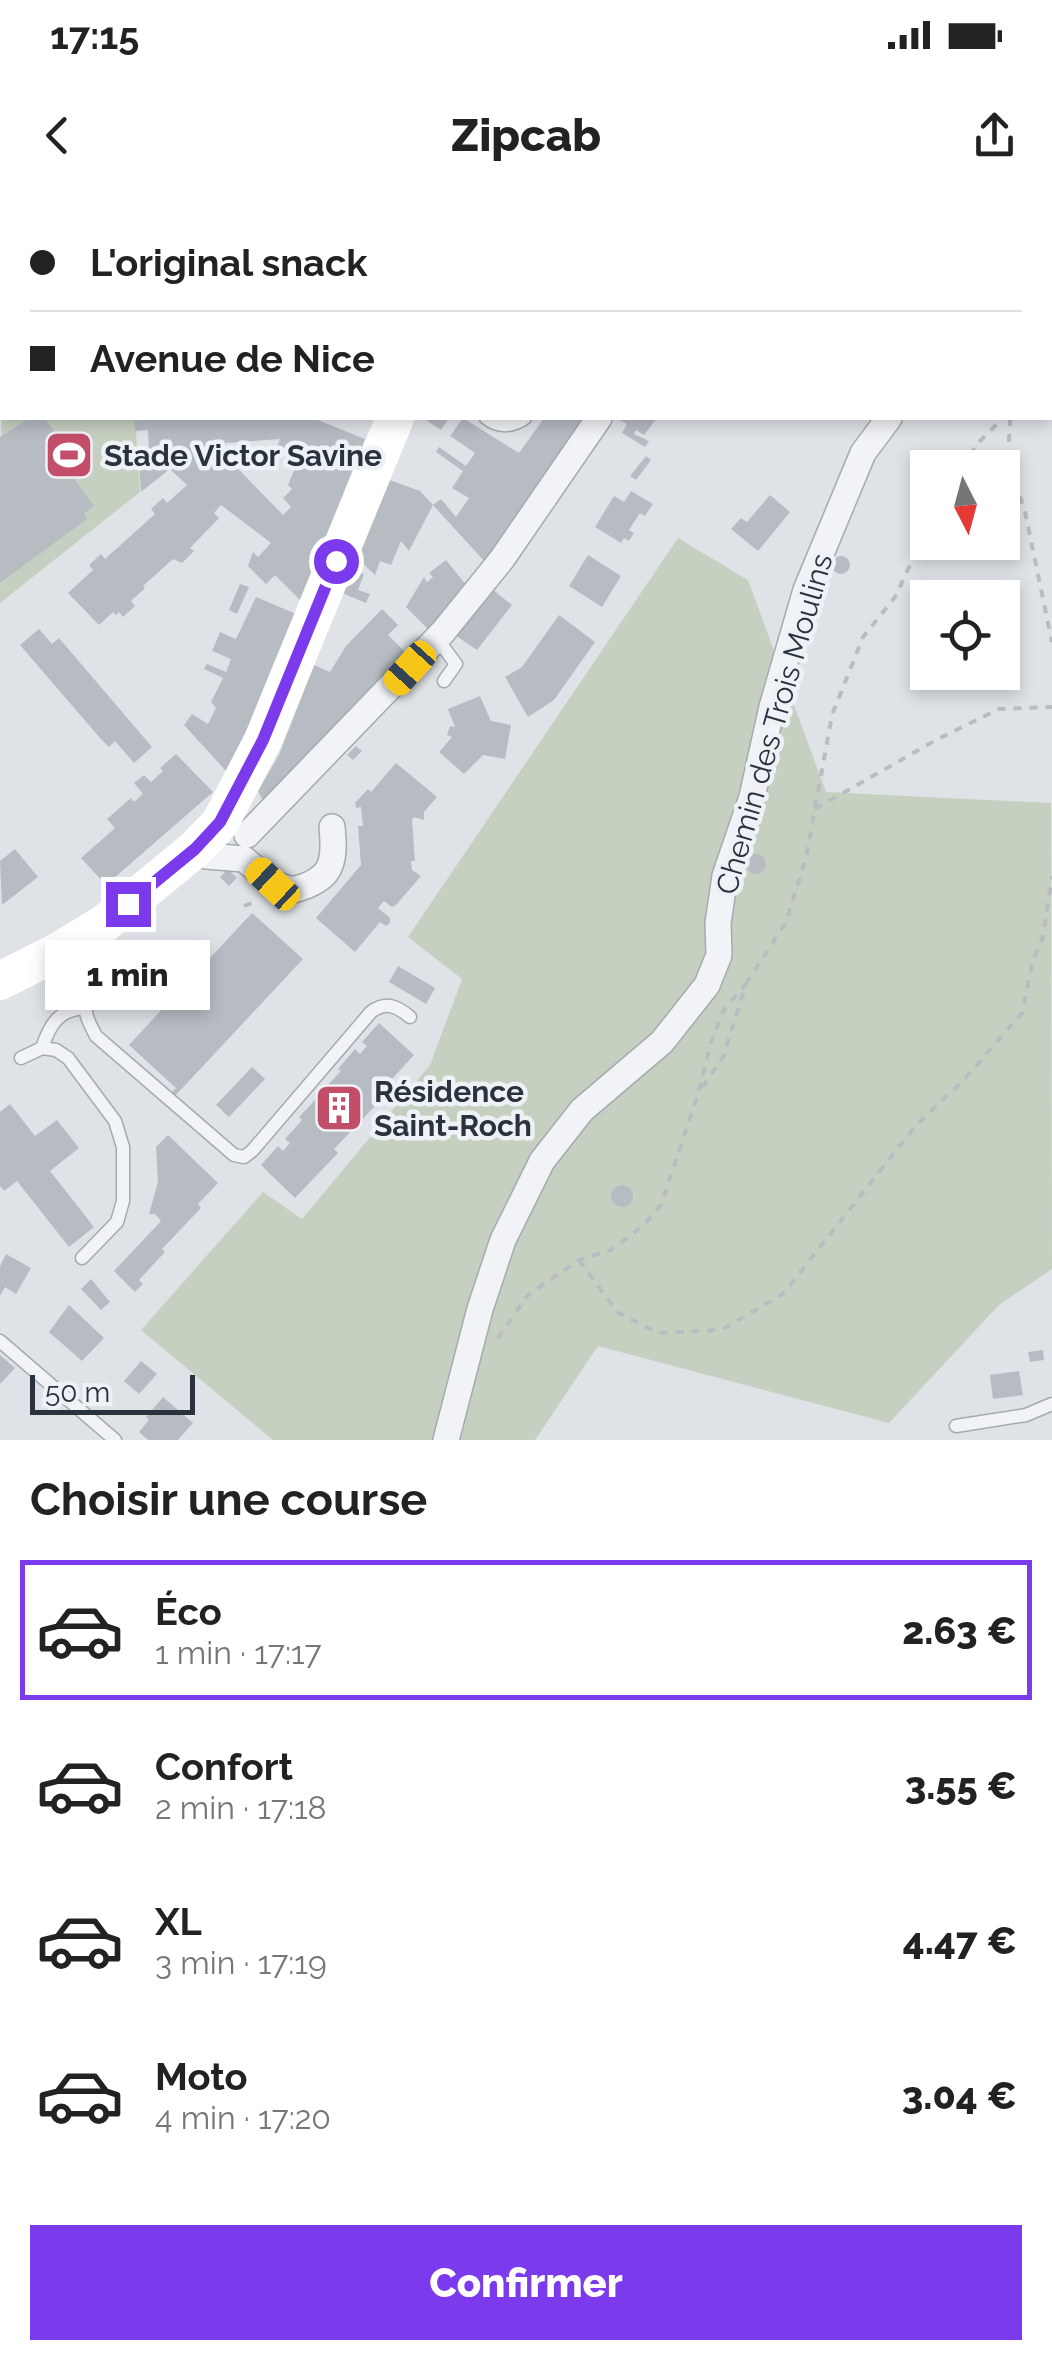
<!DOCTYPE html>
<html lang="fr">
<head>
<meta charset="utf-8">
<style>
	:root { --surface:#fff; --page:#f6f6f6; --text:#222; --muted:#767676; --line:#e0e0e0; --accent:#7c3aed }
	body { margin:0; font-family:Raleway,sans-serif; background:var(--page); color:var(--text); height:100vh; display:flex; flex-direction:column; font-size:38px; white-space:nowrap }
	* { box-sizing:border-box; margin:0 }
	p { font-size:32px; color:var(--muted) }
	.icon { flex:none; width:55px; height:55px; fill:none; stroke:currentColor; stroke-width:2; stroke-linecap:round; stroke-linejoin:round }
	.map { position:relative; height:1240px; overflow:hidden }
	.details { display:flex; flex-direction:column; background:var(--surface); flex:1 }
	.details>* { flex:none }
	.banner { position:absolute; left:0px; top:0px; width:1052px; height:220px; box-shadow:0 5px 15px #0003; display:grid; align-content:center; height:220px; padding:0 30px; background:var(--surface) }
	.needle { width:65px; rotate:174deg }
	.fabs { position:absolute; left:910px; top:250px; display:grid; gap:20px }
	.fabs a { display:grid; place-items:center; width:110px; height:110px; border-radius:0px; background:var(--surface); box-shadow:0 5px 15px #0003; font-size:50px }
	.scale { position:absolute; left:30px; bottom:25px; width:165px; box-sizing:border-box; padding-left:10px; border:5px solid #29323d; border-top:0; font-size:28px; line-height:35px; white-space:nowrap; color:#29323d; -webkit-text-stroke:8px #eef1f5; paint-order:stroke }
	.end { position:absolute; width:45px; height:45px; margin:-22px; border:12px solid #7c3aed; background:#fff; box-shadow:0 0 0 5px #fff }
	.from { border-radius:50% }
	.bubble { position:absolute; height:70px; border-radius:0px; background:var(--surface); box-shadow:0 5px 15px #0003; font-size:32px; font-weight:800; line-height:70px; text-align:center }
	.car { position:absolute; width:30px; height:60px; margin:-30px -15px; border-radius:12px; box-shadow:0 0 8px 2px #0007; background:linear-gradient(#f5c518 24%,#345 0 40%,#f5c518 0 76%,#345 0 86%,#f5c518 0) }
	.banner b { display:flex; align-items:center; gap:35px; height:95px; font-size:38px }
	.banner b+b { border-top:2px solid var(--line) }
	.banner i { width:25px; height:25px; background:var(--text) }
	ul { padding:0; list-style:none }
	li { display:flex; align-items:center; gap:30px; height:140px; margin:0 20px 15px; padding:0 10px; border:5px solid transparent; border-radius:0px }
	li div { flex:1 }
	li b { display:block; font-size:38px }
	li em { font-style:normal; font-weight:800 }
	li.current { border-color:var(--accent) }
	li>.icon { width:90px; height:90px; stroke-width:1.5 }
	h2 { padding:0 30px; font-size:45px; line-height:120px }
	.action { display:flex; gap:20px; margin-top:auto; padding:20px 30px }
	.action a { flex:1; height:115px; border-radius:0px; background:var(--accent); color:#fff; font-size:40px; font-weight:800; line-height:115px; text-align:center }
	.status { display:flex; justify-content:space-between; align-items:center; height:70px; padding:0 50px; background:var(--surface); direction:ltr }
	.status svg { height:28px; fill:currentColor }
	header { display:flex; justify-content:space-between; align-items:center; height:130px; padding:0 30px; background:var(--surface); font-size:45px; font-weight:800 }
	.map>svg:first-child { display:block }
	.built { fill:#cdd2d9 }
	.green { fill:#c6d0c1 }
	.building { fill:#b7bcc3; fill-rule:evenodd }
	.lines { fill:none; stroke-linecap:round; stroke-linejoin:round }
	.service-casing { stroke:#a5aab1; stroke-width:15 }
	.minor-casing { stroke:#a5aab1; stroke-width:28 }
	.tertiary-casing { stroke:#a5aab1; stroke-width:35 }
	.path { stroke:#b9bdc2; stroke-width:4; stroke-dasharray:8 8; stroke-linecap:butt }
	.service { stroke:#f1f3f6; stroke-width:12 }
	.minor { stroke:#f1f3f6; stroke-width:25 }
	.tertiary { stroke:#f1f3f6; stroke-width:32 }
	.secondary { stroke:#fff; stroke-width:38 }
	.route { stroke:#7c3aed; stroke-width:12 }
	.labels { text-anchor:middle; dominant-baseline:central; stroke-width:9; stroke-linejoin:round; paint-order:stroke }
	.poi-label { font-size:30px; font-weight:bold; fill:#29323d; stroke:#eef1f5; text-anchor:start }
	.street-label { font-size:30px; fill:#29323d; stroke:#eef1f5 }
</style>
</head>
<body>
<div class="status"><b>17:15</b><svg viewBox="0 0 49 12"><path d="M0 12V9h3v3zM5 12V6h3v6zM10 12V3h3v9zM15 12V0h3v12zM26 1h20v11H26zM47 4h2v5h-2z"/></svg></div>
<header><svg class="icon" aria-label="back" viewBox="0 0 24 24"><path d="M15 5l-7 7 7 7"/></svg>Zipcab<svg class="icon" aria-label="share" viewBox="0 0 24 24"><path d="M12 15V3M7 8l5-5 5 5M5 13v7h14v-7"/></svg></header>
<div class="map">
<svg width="1052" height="1240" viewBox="0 0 1052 1240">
	<rect width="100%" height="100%" fill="#dfe3e7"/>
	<path class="built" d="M0,0H135L2,2L0,57Z"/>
	<path class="green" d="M2,128V218H135L140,292L0,403Z
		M678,338L748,380L826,592L1051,603L1052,1069L999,1105L889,1223L598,1146L535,1240H273L141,1130L263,992L302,1019L430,865L462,779L408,737Z"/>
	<path class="building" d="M30,218H44L71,253L61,260L94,306L84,314L87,319L0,383V237Z
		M134,218H313L365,239L301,401L275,375L266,384L248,366L253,352L258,357L271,343L221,305L214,313L219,318L190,348L194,351L182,363L173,359L143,386L145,388L131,401L135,406L123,417L119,412L116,415L113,412L99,425L68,393L93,370L89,365L101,354L105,359L155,314L151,309L163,298L167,303L187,285L170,269L141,292L139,266L152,265L151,258L168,257L161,250L149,251L148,230L135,231ZM280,239L276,250L297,263L288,285L292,289L283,298L291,307L283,315L214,244Z
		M423,218H449L441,230Z
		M463,218L519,253L544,218H587L486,363L433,305L441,299L456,317L469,298L452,288L463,271L436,252L439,247L466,266L475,253L450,236Z
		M616,218H657L644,235L636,230L634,234L649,241L645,247L622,233L627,224Z
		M646,256L651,260L636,280L630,276Z
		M387,279L420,291L433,305L409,351L401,341L391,365L380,361L375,375L356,357Z
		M631,291L653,304L645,316L640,313L629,330L634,333L629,341L624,338L621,343L595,327L614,296L624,302Z
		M770,295L790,312L758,351L731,329L741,318L747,322Z
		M588,355L621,376L602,407L569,386Z
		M832 365a9 9 0 1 1 18 0a9 9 0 1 1-18 0Z
		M446,360L467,386L445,409L447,412L431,432L406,407L424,377L427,382L433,377L429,373Z
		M351,369L364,374L358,390L370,394L366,403L342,393Z
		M240,384L249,387L237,414L229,410Z
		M492,389L512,405L477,450L455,435Z
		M256,397L296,414L252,528L226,571L184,525L192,514L208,524L216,508L211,502L223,478L204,469L207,464L226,472L231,459L212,451L220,432L236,439Z
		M382,409L398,425L388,435L410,457L263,601L258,591L279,555L314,465L330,472L346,446Z
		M559,415L595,442L554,500L528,517L505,477L522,467Z
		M39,429L52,444L59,438L152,547L134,563L115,541L109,547L100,538L20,445Z
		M480,496L491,521L511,525L505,559L483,555L464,574L439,552L452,537L447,535L450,526L455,527L448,509Z
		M356,546L362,551L353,560L347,555Z
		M176,554L213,592L106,685L81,658L115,628L107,619L131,598L134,602L143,594L134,583L144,575L151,582L163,571L160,568Z
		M396,563L437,597L424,612V620L414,617L412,620L415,661H411L412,670L421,676L396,705L392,707L384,701L378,708L390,718V723L386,726L380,722L355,752L316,718L361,665L358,626H363L361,607L356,608L355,603L368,589L371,592Z
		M15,649L38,677L2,705L0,661Z
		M746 664a10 10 0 1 1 20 0a10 10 0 1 1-20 0Z
		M228,669L237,678L229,686L220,677Z
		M252,713L303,759L175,896L171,893L176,888L129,845L187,782L188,776H193Z
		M398,766L435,788L426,804L389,782Z
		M379,823L414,855L372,901L376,905L334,949L338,953L295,998L261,965L278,946L283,951L290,943L285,939L302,920L299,917L317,898L322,902L328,895L323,890L341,871L338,869L355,849L360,854L367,846L362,842Z
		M252,867L265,879L229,917L216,905Z
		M10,904L35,936L57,920L79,948L50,971L94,1027L69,1047L17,981L4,991L0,986V912Z
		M168,935L218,983L198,1004L201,1008L162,1049L165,1052L139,1080L143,1084L135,1092L114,1071L161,1021L155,1014H149L158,982L156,947Z
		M611 996a11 11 0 1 1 22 0a11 11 0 1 1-22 0Z
		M6,1054L31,1068L16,1094L5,1087L0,1096V1066Z
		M91,1079L110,1102L101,1110L81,1089Z
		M69,1105L104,1138L82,1161L49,1132Z
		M1043,1150L1044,1160L1030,1162L1028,1152Z
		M0,1155L15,1168L0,1184Z
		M141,1161L157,1174L139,1194L124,1181Z
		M1019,1171L1023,1195L993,1199L990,1175Z
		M163,1197L193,1223L178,1240H148L139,1232L149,1220L146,1217Z"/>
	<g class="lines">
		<g class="service-casing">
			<path id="service" d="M726,0V2
				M738,2L739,0
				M486,218C498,228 513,227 525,218
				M437,439L456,464L444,481
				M91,752C101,770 85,791 86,812C87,820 92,828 96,836L234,955L244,957L252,951L371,812C386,801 397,806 410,817
				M21,858L42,848
				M82,1058L117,1022L123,1001V947L115,921L68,858L56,850L42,848C50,824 59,809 86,808
				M0,1141L115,1240
				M956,1226L1026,1215L1052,1204"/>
		</g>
		<g class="minor-casing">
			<path id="minor" d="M173,2L174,0
				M998,2V0
				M247,635L443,432L502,359L599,218
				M195,649L206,656L244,659L273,684L293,690C331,680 336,665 332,627
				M446,1240L480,1109L503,1040L542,961L582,910L662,842L707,785L719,755L718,723L725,676L752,597L772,507L806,390L863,253L889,218"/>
		</g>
		<g class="tertiary-casing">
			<path id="tertiary" d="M0,82H2"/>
		</g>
		<path class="path" d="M1010,218L1008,260L1025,312L1052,442
			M961,268L980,241L1003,218
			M815,609L936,540L999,509L1052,507
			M244,706L257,701
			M746,784L786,722L806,658L832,515L863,437L895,397L928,327
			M579,1060L617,1112L658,1133L721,1130L783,1094L917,924L961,883L1022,813L1033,760L1043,737L1052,676
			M498,1138L528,1095L579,1060L611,1050L644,1025L661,1005L698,894L711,842L724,810L746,784L723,857L698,894"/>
		<use href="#service" class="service"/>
		<use href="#minor" class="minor"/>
		<use href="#tertiary" class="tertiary"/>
		<path class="secondary" d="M393,2V0
			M527,2V0
			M0,781L61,750L105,723L195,649L220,623L263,540L395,218"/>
	</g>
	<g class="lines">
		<path class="route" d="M128,704L195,649L220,622L263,540L336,361"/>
	</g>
	<defs>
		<g id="stadium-square" transform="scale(2.5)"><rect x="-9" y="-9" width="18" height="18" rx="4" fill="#c24e69" stroke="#eef1f5"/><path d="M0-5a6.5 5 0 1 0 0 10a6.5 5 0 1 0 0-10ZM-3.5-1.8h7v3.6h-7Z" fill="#fff"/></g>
		<g id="building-square" transform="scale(2.5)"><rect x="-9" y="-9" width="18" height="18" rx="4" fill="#c24e69" stroke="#eef1f5"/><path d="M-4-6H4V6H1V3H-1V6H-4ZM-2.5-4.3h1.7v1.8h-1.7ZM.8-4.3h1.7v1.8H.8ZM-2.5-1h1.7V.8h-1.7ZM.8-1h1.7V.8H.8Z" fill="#fff"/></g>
	</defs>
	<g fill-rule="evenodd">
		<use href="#stadium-square" x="69" y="255"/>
		<use href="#building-square" x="339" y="908"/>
	</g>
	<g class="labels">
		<g class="poi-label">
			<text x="104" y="255">Stade Victor Savine</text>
			<text x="374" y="891">Résidence<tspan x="374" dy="34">Saint-Roch</tspan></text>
		</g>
		<g class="street-label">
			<text transform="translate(774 524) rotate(-74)">Chemin des Trois Moulins</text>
		</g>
	</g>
</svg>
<div class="fabs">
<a><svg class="needle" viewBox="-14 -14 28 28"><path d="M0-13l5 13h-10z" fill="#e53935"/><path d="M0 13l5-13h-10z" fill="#767676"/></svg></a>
<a><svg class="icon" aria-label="locate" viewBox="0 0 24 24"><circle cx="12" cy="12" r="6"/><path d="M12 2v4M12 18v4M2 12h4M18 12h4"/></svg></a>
</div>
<div class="scale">50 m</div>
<i class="end from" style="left:336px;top:361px"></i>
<i class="end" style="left:128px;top:704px"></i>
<div class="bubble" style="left:45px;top:740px;width:165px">1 min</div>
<i class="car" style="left:410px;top:468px;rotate:222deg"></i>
<i class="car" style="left:273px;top:684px;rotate:313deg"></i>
<div class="banner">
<b><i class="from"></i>L'original snack</b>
<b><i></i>Avenue de Nice</b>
</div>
</div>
<section class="details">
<h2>Choisir une course</h2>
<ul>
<li class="current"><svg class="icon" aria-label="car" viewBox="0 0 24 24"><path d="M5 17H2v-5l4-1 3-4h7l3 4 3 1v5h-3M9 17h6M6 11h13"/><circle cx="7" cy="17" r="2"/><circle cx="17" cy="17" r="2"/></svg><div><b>Éco</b><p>1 min · 17:17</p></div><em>2.63 €</em></li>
<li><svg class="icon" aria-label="car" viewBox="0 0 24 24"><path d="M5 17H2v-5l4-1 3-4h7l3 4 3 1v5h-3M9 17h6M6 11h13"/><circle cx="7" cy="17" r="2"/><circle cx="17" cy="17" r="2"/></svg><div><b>Confort</b><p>2 min · 17:18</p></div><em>3.55 €</em></li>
<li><svg class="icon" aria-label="car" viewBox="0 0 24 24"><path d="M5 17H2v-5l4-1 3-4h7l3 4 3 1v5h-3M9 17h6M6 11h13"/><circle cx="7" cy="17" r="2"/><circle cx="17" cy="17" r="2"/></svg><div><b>XL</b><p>3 min · 17:19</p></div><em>4.47 €</em></li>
<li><svg class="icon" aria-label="car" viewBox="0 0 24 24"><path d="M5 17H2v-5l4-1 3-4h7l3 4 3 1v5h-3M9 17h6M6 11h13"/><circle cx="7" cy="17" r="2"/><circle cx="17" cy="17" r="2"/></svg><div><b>Moto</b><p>4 min · 17:20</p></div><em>3.04 €</em></li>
</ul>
<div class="action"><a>Confirmer</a></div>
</section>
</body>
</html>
